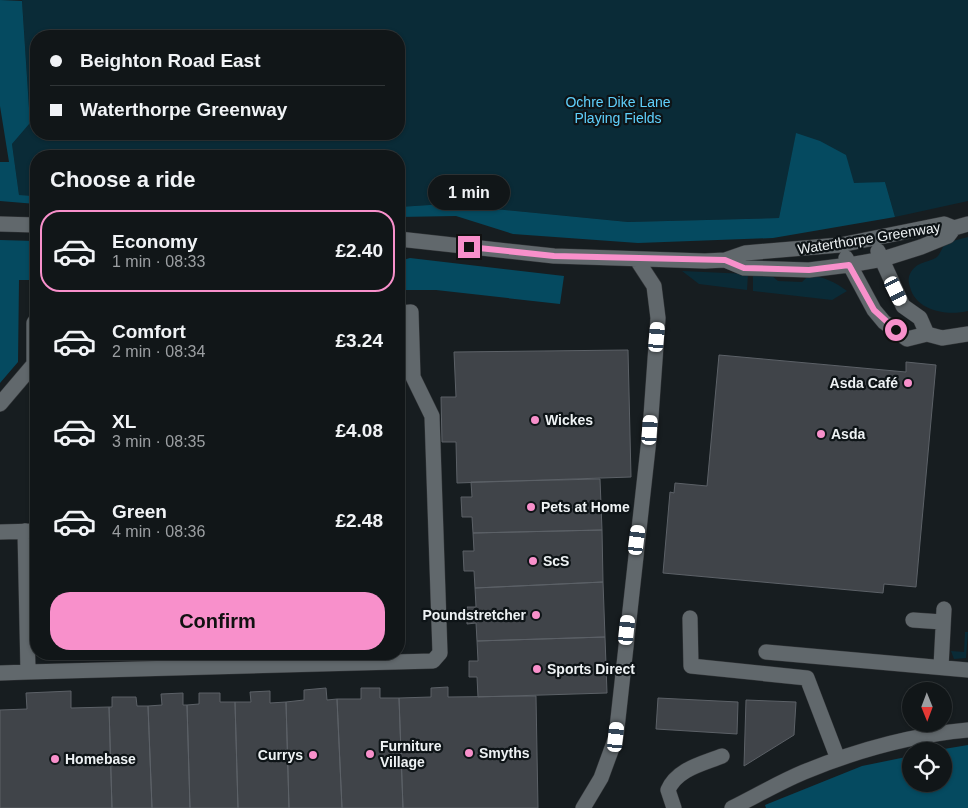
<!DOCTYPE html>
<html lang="en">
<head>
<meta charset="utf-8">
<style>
	:root { --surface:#111618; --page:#1e2325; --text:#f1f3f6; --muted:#9c9fa2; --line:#303537; --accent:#f890cb }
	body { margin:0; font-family:Helvetica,sans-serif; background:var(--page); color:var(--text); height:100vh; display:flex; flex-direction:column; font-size:19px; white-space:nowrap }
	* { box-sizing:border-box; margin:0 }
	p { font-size:16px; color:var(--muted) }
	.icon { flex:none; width:28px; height:28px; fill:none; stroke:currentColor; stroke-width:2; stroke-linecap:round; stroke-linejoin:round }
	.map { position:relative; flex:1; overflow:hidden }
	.details { position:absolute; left:30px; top:150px; width:375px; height:510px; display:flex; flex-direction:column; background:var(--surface); border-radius:20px; box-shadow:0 1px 4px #0004,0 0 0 1px var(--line) }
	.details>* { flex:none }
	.hud { position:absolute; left:30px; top:30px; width:375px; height:110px; border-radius:20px; box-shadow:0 1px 4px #0004,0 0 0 1px var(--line); display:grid; align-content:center; height:110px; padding:0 20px; background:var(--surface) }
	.needle { width:32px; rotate:179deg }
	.buttons { position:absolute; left:902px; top:682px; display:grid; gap:10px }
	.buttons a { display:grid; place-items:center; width:50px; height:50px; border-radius:50%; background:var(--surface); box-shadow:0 1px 4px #0004,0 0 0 1px var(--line); font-size:25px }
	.end { position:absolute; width:22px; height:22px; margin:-11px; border:6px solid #f890cb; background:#111; box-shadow:0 0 0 2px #111 }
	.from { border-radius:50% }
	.bubble { position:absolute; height:35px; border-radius:18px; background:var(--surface); box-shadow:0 1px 4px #0004,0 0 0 1px var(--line); font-size:16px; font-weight:700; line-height:35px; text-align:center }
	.car { position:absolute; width:15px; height:30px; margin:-15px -8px; border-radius:6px; box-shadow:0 0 4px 1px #0007; background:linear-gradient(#fff 24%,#345 0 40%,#fff 0 76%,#345 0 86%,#fff 0) }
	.hud b { display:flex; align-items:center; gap:18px; height:48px; font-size:19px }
	.hud b+b { border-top:1px solid var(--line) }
	.hud i { width:12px; height:12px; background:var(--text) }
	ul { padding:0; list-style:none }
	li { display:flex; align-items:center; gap:15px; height:82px; margin:0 10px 8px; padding:0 10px; border:2px solid transparent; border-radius:20px }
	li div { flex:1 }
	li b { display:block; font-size:19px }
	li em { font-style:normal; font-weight:700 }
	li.current { border-color:var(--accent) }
	li>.icon { width:45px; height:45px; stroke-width:1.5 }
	h2 { padding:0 20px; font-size:22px; line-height:60px }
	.action { display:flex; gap:10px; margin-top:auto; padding:10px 20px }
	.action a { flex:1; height:58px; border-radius:20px; background:var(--accent); color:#111; font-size:20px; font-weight:700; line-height:58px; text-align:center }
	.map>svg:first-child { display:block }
	.green { fill:#0a2b37; fill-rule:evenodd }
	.forest { fill:#054a60 }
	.building { fill:#404449; stroke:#5c6167 }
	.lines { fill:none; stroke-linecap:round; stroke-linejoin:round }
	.minor-casing { stroke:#333639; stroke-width:16 }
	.minor { stroke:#61686c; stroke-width:15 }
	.route { stroke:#f890cb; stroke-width:6 }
	.poi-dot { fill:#f890cb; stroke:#0e1417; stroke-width:2 }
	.labels { text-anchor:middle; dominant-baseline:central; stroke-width:4.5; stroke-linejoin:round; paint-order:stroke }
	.park-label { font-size:14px; fill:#60d0fc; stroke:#0e1417 }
	.street-label { font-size:14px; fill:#eef2f4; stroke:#0e1417 }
	.poi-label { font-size:14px; font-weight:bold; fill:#eef2f4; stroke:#0e1417; text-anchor:start }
</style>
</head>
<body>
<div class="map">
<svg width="968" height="808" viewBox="0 0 968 808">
	<rect width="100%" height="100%" fill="#171d20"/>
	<path class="green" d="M22,0H968V201L895,217L885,182L854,185L796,134L779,218L628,222L445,204L399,207V156H36V195H19L12,144L30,123ZM36,36H399V134H36Z
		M968,237V311C947,316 916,311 910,287C908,281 908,277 911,272C918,261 928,263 937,257C940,254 943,247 945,243Z
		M682,271L748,274L747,290L699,284Z
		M753,274L771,275L778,281L802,282L808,276C823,276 835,282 847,291L832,300L753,291Z
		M965,632H968L966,658L954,659L951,651L964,652Z"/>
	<path class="forest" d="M0,0L22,1L30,123L12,144L19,195L36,196V204L0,201V162H9L0,106Z
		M796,133L820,141L846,155L854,183L885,182L895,217L773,238L638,243L513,234L456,216L399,217V207L445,204L628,222L779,218Z
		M0,240L36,241V280H19L18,362L0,383Z
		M410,258L564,276L560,304L436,290H399V261Z
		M968,745V808H766L765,805L862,766L911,756V784H944V751H932Z"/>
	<path class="building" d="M628,350L631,477L457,483L456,442H442L441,397H456L454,352Z
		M719,355L906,372V362L936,365L916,587L884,584L883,593L663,573L670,492L674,493L675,483L707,486Z
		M600,479L602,530L473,533L472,517H462L461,497H472L471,482Z
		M602,530L603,582L475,588L474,571H464L463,551H474L473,533Z
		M603,582L605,637L477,641L476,623L467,624V607H476L475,588Z
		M605,637L607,693L478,697L477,677H469V661H478L477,641Z
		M448,687V697L536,696L538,808H403L399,698L431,697V688Z
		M326,688L327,700L337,699L342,808H289L286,702L304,700V690Z
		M361,688H380V698H399L403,808H342L337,699H361Z
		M71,691V708L109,707L112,808H0V710L27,709L26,693Z
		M270,691V703L286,702L289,808H238L235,702H251L250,692Z
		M183,693V705H187L190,808H152L148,706L162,705L161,694Z
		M199,693H220V702H235L238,808H190L187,705L199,704Z
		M112,697H136L137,706H148L152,808H112L109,707H112Z
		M658,698L738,702L737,734L656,729Z
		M746,700L796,702L794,735L744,766Z"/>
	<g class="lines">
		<g class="minor-casing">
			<path id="minor" d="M0,224L36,225
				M399,239L554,256L705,261L725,260L745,253L840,245L944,224L954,228
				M878,251L903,306L920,318L927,334
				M846,258L874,310L884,322L907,339L927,334L942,338L968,334
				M725,260L744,268L809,270L849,265L883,259L921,247L948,236L954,228L968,224
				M0,404L34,364V323L36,320
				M25,531L28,672L433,661L440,653L432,416L413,377L411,312L399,313
				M0,532L36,531
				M690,618L691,666L807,678L838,759
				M913,620L942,622
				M766,652L968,670
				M941,667L944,609
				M0,673L28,672
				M583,808L601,778L616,737L650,430L658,318L654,286L637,260
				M674,808L668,790C677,769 702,764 722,756
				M732,808C756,796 780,782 804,772C855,751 913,735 968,730"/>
		</g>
		<use href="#minor" class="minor"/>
	</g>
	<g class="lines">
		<path class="route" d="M469,247L554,256L725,260L744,268L809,270L849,265L874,310L896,330"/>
	</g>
	<g class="poi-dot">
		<circle cx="908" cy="383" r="5"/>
		<circle cx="535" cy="420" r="5"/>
		<circle cx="821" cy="434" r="5"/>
		<circle cx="531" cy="507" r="5"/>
		<circle cx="533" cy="561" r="5"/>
		<circle cx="536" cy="615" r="5"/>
		<circle cx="537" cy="669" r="5"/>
		<circle cx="469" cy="753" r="5"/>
		<circle cx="370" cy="754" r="5"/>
		<circle cx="313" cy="755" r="5"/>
		<circle cx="55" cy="759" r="5"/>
	</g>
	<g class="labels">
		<g class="park-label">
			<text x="618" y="102">Ochre Dike Lane<tspan x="618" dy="16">Playing Fields</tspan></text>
		</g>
		<g class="street-label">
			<text transform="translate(869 238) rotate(-9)">Waterthorpe Greenway</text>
		</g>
		<g class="poi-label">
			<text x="898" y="383" text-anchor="end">Asda Café</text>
			<text x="545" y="420">Wickes</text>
			<text x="831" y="434">Asda</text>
			<text x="541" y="507">Pets at Home</text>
			<text x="543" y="561">ScS</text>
			<text x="526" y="615" text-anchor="end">Poundstretcher</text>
			<text x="547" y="669">Sports Direct</text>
			<text x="380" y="746">Furniture<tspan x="380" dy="16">Village</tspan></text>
			<text x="479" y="753">Smyths</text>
			<text x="303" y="755" text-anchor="end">Currys</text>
			<text x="65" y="759">Homebase</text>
		</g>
	</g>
</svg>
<div class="buttons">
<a><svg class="needle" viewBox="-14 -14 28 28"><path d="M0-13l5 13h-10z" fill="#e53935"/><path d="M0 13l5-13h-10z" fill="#9c9fa2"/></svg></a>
<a><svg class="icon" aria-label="locate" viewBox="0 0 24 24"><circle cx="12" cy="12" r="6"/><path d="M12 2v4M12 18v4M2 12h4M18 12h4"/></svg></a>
</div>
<i class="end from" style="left:896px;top:330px"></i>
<i class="end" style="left:469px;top:247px"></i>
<div class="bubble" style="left:428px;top:175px;width:82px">1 min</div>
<i class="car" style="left:896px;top:291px;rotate:154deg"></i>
<i class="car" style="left:657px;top:337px;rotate:5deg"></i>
<i class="car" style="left:650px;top:430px;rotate:4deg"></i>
<i class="car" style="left:637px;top:540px;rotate:7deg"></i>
<i class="car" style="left:627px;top:630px;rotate:6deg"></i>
<i class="car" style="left:616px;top:737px;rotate:6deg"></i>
<div class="hud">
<b><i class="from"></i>Beighton Road East</b>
<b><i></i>Waterthorpe Greenway</b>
</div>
<section class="details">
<h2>Choose a ride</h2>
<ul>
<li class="current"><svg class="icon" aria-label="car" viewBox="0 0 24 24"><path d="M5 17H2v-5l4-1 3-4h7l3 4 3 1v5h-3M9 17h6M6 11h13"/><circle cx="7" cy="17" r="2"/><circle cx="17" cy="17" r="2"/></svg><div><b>Economy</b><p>1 min · 08:33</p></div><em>£2.40</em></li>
<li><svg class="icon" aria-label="car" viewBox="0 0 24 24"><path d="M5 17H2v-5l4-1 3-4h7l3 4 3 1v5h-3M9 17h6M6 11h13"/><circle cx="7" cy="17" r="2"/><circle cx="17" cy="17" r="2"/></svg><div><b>Comfort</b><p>2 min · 08:34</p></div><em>£3.24</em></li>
<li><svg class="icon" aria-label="car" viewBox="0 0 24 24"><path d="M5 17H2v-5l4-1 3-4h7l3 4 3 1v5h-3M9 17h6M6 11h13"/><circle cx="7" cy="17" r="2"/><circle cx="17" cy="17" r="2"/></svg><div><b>XL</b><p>3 min · 08:35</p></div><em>£4.08</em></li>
<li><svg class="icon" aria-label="car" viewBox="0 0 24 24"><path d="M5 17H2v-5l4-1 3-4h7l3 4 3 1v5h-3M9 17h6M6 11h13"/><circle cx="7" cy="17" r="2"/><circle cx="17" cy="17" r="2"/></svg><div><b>Green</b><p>4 min · 08:36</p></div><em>£2.48</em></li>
</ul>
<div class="action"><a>Confirm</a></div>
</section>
</div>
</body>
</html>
